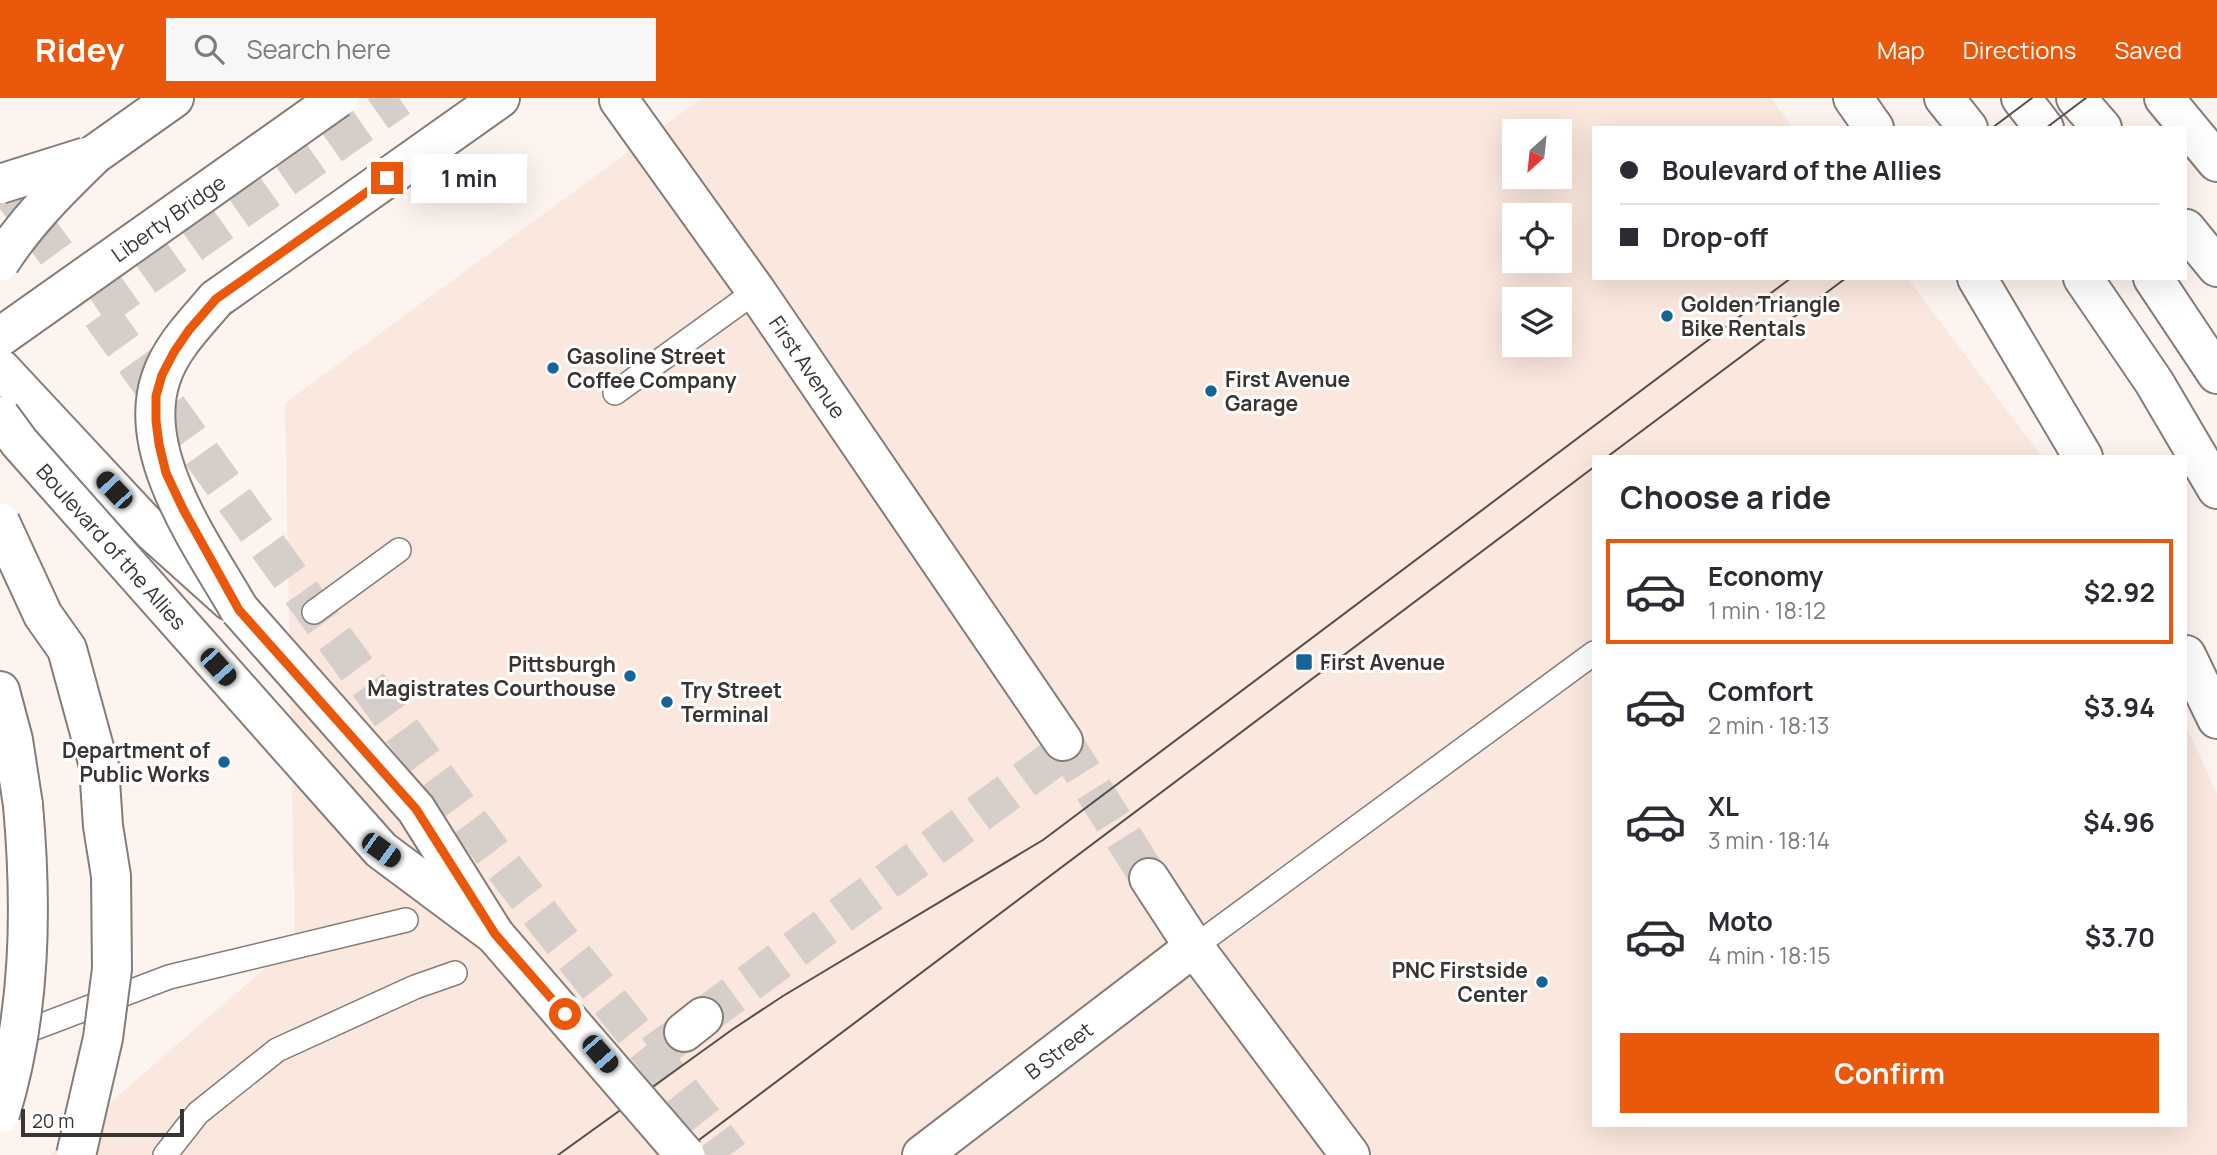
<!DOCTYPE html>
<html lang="en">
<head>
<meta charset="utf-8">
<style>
	:root { --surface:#fff; --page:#f7f7f7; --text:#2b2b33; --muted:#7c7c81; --line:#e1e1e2; --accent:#ea580c }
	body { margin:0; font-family:Manrope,sans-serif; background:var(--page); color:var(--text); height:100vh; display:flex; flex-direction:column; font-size:26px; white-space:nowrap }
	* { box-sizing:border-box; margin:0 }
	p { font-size:23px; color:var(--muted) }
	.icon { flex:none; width:38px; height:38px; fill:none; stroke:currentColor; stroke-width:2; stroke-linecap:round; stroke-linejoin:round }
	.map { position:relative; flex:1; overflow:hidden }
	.details { position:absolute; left:1592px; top:357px; width:595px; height:672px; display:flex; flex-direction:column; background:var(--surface); border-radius:0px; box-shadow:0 7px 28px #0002 }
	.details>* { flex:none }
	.guide { position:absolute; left:1592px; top:28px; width:595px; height:154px; border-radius:0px; box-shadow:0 7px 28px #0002; display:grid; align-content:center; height:154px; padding:0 28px; background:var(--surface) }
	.needle { width:46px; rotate:207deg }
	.buttons { position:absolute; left:1502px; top:21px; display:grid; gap:14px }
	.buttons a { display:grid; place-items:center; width:70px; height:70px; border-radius:0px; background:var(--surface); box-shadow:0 7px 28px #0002; font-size:35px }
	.scale { position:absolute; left:21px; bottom:18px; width:163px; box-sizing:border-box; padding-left:7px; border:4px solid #393432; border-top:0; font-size:19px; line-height:24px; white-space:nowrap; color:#393432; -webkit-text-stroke:5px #fff; paint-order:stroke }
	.end { position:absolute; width:32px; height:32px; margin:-16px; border:9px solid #ea580c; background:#fff; box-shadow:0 0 0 4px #fff }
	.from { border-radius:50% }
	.bubble { position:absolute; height:49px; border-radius:0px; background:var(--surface); box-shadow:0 7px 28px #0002; font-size:23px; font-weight:700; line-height:49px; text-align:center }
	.car { position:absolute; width:21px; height:42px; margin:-21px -10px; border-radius:9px; box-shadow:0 0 5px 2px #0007; background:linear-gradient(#222 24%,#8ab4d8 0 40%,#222 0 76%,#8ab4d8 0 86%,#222 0) }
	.guide b { display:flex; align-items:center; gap:24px; height:66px; font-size:26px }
	.guide b+b { border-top:2px solid var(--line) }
	.guide i { width:18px; height:18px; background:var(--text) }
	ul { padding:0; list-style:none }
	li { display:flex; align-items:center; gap:21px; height:105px; margin:0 14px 10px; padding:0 14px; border:4px solid transparent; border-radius:0px }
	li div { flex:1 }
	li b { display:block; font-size:26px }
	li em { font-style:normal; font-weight:700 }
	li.selected { border-color:var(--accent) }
	li>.icon { width:63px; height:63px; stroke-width:1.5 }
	h2 { padding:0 28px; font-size:32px; line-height:84px }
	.button { display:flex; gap:14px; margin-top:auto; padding:14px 28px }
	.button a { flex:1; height:80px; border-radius:0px; background:var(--accent); color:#fff; font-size:28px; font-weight:700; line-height:80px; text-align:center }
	header { display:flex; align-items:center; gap:42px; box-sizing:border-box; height:98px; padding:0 35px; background:var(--accent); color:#fff }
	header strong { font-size:33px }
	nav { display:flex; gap:38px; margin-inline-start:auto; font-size:24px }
	.search { width:490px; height:63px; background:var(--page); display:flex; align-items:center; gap:18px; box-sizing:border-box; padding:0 24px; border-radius:0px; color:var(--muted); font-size:26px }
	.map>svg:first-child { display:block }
	.built { fill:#fae7dd; fill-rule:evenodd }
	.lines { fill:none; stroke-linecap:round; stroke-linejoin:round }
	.minor-tunnel { stroke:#d6cec9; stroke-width:38; stroke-dasharray:38 19; stroke-linecap:butt }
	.secondary-tunnel { stroke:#d6cec9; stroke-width:38; stroke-dasharray:38 19; stroke-linecap:butt }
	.service-casing { stroke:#867c77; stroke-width:26 }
	.minor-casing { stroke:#867c77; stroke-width:42 }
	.secondary-casing { stroke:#867c77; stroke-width:42 }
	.primary-casing { stroke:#867c77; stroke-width:42 }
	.trunk-casing { stroke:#867c77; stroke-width:42 }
	.motorway-casing { stroke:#867c77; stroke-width:42 }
	.service { stroke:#fff; stroke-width:23 }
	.minor { stroke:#fff; stroke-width:38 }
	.secondary { stroke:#fff; stroke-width:38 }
	.primary { stroke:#fff; stroke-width:38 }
	.trunk { stroke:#fff; stroke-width:38 }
	.motorway { stroke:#fff; stroke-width:38 }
	.tram { stroke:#534e4b; stroke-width:2 }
	.primary-bridge-casing { stroke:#867c77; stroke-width:42; stroke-linecap:butt }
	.trunk-bridge-casing { stroke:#867c77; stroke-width:42; stroke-linecap:butt }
	.motorway-bridge-casing { stroke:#867c77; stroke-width:42; stroke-linecap:butt }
	.primary-bridge { stroke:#fff; stroke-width:38 }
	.trunk-bridge { stroke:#fff; stroke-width:38 }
	.motorway-bridge { stroke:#fff; stroke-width:38 }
	.route { stroke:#ea580c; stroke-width:9 }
	.poi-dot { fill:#166496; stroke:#fff; stroke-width:2.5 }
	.labels { text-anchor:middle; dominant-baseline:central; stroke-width:6; stroke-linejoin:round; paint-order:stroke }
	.street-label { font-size:21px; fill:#393432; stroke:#fff }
	.poi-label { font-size:21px; font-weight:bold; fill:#393432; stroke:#fff; text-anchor:start }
</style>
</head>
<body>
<header>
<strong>Ridey</strong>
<div class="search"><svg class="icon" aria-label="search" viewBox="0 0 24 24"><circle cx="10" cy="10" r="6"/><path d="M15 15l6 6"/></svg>Search here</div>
<nav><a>Map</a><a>Directions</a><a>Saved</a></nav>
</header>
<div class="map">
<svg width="2217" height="1057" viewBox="0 0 2217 1057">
	<rect width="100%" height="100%" fill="#fdf4ef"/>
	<path class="built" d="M702,0H1771L1793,30H1594V180H1907L2042,359H1594V1027H2186V627L2217,696V1057H50L295,844L285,305ZM1514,33H1559V79H1514ZM1514,117H1559V163H1514ZM1514,201H1559V247H1514Z"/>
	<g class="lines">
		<path class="minor-tunnel" d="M98,212L399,0
			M1063,643L1149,780
			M703,919L1068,650
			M653,956L684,934"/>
		<path class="secondary-tunnel" d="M0,79C161,296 315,518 477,734C559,843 647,948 730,1057"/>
		<g class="service-casing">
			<path id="service" d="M615,295L756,193
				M314,514L399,452
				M1194,849L1594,555
				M11,939L169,879L406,822
				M165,1057L198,1015L277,952L415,889L455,875"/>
		</g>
		<g class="minor-casing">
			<g id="minor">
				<path id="s1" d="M619,2L756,193L1063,643"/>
				<path d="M1149,780L1194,849"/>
				<path d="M684,934L703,919"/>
			</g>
		</g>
		<g class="secondary-casing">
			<g id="secondary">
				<path id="s2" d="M922,1057L1194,849L1350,1057"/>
			</g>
		</g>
		<g class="primary-casing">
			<path id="primary" d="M0,270L152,433L230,503"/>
		</g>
		<g class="trunk-casing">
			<path id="trunk" d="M95,56L174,0
				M216,201L500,0
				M0,593L13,642L23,707"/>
		</g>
		<g class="motorway-casing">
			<path id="motorway" d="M1853,0L1874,30
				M1944,0L1968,30
				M2021,0L2044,30
				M2076,0L2102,30
				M2164,0L2217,64
				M2186,131L2217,169
				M1977,180L2083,359
				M2083,180L2154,284L2217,391
				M2153,180L2217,276
				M2186,557L2217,621"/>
		</g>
		<use href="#service" class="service"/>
		<use href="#minor" class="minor"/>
		<use href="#secondary" class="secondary"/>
		<use href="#primary" class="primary"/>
		<use href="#trunk" class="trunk"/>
		<use href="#motorway" class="motorway"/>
		<path class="tram" d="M1992,30L2032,0
			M2046,30L2086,0
			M1607,359L1846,180
			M558,1057L733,931L783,898L1043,742L1791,180
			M679,1057L1594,369"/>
		<g class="primary-bridge-casing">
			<g id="primary-bridge">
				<path id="s3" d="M0,318L19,344L381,752L495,837"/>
				<path d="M239,511L416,711L495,837L685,1057"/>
			</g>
		</g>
		<g class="trunk-bridge-casing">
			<g id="trunk-bridge">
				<path d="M0,86L86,59"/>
				<path d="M0,164C27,122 59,91 95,56"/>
				<path d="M216,201C196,225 171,249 161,280C135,356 203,448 239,511"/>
				<path id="s4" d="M0,239L338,0"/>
				<path d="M0,1016C31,916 32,809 23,707"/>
			</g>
		</g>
		<g class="motorway-bridge-casing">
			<path id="motorway-bridge" d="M0,424L43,517L67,551L99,668L103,728L111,778L112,871L103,940L76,1057"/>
		</g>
		<use href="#primary-bridge" class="primary-bridge"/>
		<use href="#trunk-bridge" class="trunk-bridge"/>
		<use href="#motorway-bridge" class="motorway-bridge"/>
	</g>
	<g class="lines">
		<path class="route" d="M387,80L216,201L189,232L174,254L162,277L156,298V323L159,346L166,375L183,411L239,512L416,711L495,836L565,916"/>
	</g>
	<g class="poi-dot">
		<circle cx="1667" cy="218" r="7"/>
		<circle cx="553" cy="270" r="7"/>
		<circle cx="1211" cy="293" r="7"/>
		<rect x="1295" y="555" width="18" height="18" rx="3.5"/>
		<circle cx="630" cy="578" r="7"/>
		<circle cx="667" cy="604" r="7"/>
		<circle cx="224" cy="664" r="7"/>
		<circle cx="1542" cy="884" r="7"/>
	</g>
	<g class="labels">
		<g class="street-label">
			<text stroke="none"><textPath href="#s4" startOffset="206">Liberty Bridge</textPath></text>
			<text stroke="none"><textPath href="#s1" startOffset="327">First Avenue</textPath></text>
			<text stroke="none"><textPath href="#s3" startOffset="172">Boulevard of the Allies</textPath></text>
			<text stroke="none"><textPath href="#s2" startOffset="172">B Street</textPath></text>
		</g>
		<g class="poi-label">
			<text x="1681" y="206">Golden Triangle<tspan x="1681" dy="24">Bike Rentals</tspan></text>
			<text x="567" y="258">Gasoline Street<tspan x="567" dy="24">Coffee Company</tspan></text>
			<text x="1225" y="281">First Avenue<tspan x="1225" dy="24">Garage</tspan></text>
			<text x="1320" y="564">First Avenue</text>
			<text x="616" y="566" text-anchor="end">Pittsburgh<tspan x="616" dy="24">Magistrates Courthouse</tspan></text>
			<text x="681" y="592">Try Street<tspan x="681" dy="24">Terminal</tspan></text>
			<text x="210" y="652" text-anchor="end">Department of<tspan x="210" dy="24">Public Works</tspan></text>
			<text x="1528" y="872" text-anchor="end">PNC Firstside<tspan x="1528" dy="24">Center</tspan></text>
		</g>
	</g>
</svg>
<div class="buttons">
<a><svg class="needle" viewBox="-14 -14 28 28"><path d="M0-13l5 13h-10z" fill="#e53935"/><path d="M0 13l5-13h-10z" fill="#7c7c81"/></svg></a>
<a><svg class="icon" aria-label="locate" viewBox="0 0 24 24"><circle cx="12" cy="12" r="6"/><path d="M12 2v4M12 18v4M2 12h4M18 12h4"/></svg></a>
<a><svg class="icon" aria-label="layers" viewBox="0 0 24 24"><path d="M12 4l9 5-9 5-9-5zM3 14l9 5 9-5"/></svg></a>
</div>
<div class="scale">20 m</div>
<i class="end from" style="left:565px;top:916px"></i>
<i class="end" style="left:387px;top:80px"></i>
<div class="bubble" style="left:411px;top:56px;width:116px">1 min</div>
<i class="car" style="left:114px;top:392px;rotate:317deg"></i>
<i class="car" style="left:218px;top:569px;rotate:138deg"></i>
<i class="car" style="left:381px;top:752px;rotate:126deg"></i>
<i class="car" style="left:600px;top:956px;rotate:139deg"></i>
<div class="guide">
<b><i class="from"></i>Boulevard of the Allies</b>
<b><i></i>Drop-off</b>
</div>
<section class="details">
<h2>Choose a ride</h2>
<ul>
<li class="selected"><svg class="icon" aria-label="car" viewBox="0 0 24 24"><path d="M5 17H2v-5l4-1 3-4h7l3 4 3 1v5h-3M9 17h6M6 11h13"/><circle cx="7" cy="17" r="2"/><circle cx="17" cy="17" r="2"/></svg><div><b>Economy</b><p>1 min · 18:12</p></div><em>$2.92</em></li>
<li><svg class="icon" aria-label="car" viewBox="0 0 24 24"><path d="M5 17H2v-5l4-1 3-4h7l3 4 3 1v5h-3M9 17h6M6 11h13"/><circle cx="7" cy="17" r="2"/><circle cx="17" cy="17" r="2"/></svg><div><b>Comfort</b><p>2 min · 18:13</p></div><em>$3.94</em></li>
<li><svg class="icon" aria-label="car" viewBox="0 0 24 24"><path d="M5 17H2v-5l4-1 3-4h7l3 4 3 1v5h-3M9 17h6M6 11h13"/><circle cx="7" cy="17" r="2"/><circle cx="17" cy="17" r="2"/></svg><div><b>XL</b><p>3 min · 18:14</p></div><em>$4.96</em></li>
<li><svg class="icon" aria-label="car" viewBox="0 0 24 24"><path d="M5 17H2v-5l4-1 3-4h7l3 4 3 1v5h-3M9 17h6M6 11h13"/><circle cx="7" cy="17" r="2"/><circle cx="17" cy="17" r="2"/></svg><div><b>Moto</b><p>4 min · 18:15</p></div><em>$3.70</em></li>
</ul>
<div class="button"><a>Confirm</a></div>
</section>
</div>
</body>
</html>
